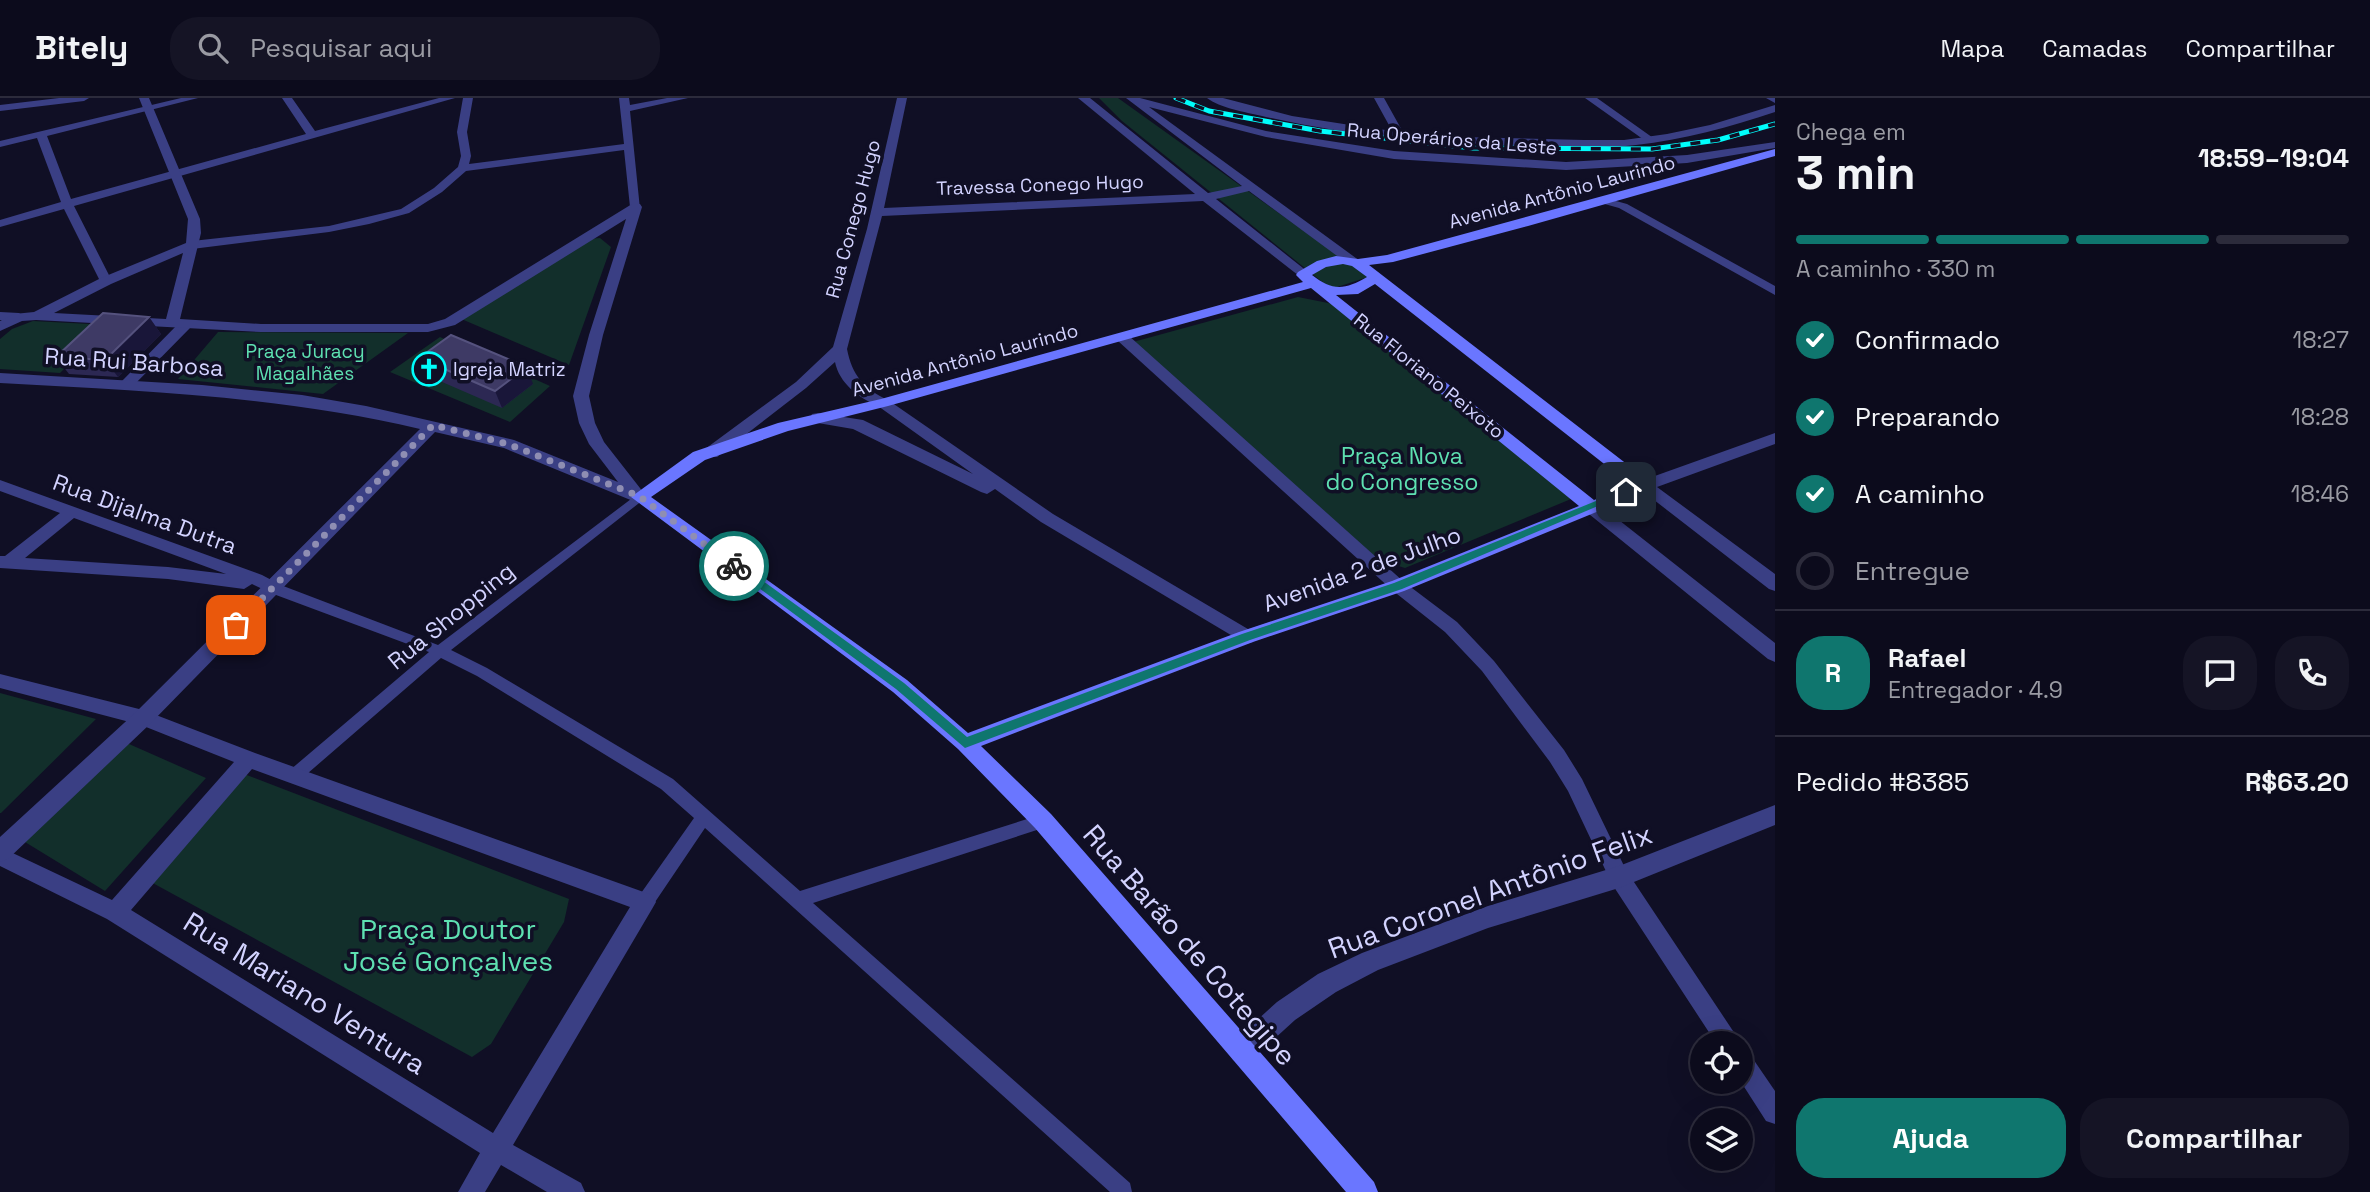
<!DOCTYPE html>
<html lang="pt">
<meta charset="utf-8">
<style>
:root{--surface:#0c0b1c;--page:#151425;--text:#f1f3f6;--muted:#9a9ba3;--line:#2c2b3b;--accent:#0f766e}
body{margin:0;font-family:"Space Grotesk",sans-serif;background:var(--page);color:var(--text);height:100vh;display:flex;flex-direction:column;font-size:26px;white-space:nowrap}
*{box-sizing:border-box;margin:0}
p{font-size:23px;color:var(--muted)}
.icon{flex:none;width:38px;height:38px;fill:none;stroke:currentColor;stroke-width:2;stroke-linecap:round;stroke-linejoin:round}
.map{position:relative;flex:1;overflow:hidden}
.side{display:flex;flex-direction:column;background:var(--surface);width:595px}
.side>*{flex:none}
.fabs{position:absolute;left:1690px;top:933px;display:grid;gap:14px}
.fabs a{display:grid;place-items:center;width:63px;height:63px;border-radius:50%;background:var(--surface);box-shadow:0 7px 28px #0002,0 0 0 2px var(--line);font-size:35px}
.pin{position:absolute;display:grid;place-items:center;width:60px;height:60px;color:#fff;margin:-30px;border-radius:14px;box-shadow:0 4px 10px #0006}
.courier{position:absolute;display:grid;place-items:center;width:70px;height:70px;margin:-35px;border:5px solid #0f766e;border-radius:50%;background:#fff;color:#222;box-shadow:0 2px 9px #0007}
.summary em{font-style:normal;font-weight:800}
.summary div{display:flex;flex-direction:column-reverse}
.summary{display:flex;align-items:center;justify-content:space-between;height:119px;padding:0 21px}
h1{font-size:46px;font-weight:800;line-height:52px}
.bar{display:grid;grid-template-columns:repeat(4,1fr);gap:10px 7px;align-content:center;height:84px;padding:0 21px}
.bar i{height:9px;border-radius:5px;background:var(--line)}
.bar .active{background:var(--accent)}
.bar p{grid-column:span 4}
.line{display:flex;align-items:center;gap:18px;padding:0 21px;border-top:2px solid var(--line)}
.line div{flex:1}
.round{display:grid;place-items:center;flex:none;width:74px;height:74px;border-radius:28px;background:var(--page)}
ol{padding:0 21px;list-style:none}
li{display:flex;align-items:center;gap:21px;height:77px}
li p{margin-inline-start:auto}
li .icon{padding:7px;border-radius:50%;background:var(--accent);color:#fff;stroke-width:4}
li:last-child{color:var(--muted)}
li i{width:38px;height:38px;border:4px solid var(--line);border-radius:50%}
.cta{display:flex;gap:14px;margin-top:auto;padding:14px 21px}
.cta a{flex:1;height:80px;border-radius:28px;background:var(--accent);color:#fff;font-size:28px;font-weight:800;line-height:80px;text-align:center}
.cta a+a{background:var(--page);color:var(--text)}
header{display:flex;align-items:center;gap:42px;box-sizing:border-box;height:98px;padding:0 35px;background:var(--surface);border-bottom:2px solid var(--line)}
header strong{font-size:33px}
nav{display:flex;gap:38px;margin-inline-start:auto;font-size:24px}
.search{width:490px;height:63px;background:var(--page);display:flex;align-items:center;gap:18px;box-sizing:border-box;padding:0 24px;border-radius:28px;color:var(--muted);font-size:26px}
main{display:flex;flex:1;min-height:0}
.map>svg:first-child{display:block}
.green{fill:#122f2b}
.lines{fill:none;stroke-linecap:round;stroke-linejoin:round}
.pedestrian{fill:#3a3f84;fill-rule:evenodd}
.minor{fill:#3a3f84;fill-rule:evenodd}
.tertiary{fill:#3a3f84;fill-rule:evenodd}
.secondary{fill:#6a76ff;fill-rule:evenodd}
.rail-casing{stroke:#00fdfc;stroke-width:5}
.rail{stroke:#100f25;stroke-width:3.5;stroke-dasharray:10;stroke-linecap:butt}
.wall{fill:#2c2853}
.shaded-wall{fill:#191639}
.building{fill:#3e3a65;stroke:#55527e;stroke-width:2}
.route{fill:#0f766e}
.done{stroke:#8f8eb3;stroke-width:7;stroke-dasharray:0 12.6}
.labels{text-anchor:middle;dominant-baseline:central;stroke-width:7;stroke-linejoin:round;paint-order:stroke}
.far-street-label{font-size:19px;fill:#d3d3ff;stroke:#100f25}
.far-park-label{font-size:19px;fill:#5ee0b1;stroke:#100f25}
.far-poi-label{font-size:19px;fill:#d3d3ff;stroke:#100f25;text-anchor:start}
.street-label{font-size:23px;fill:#d3d3ff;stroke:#100f25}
.park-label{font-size:23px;fill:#5ee0b1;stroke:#100f25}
.near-street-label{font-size:28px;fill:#d3d3ff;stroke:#100f25}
.near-park-label{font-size:28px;fill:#5ee0b1;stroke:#100f25}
</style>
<header>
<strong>Bitely</strong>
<div class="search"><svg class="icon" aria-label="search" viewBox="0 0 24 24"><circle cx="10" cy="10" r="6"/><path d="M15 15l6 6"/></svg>Pesquisar aqui</div>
<nav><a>Mapa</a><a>Camadas</a><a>Compartilhar</a></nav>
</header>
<main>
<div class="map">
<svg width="1775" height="1094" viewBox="0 0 1775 1094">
<rect width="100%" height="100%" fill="#100f25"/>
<path class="green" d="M1099,0h19l250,179 -37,12 -209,-168z
M600,140l11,9 -42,118 -110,-47 128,-79z
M1298,199l35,7 238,195 -166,69 -26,-8 -246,-218z
M33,223l75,4 -48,48 -60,-4v-30l12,-10z
M218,234l190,1 -85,61 -145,-15z
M440,239l110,49 -40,36 -120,-50z
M0,595l96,26 -95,94h-1z
M120,642l86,38 -101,113 -80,-49z
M244,676l325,125 -5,23 -73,122 -19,13 -323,-176z"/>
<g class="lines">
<path class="pedestrian" d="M639,395l4,1 2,3 -2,3 -192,150 36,18 186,111 127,112 243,-77 6,2 2,5 -2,5 -6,2 -230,75 317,280 2,9h-22l-405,-364 -54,80 -6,2 -6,-2 -2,-6 2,-6 55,-78 -33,-29 -184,-113 -36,-18 -141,122 -5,2 -5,-2 -3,-5 3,-5 139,-118 -161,-60 -2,-4 2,-4h10l160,61z"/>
<path class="minor" d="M59,0h30l-5,3 -84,10v-6z
M181,0h17l-151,38 24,63 235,-65 -24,-36h10l23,33 124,-33h16l-381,108 38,75 -2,3h-8l-2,-3 -36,-72 -64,18v-7l61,-18 -24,-64 -37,9v-6z
M463,0h10l-6,34 4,24 -2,8 155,-20 -5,-46h10l1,7 37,-7h21l-58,13 10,98 -10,-2 -6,-57 -158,21 -24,21 -33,21 -40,11 -40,8 -137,17 -6,-4 6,-4 137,-15 72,-17 33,-21 24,-21 3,-11 -4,-24z
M1374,0h10l20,36 -1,2h-8z
M1585,0h12l59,42 -9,2z
M1766,0h9v5z
M1605,100l22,6 148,82v9l-156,-87 -18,-5v-4z
M0,214l19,1 6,4 -6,4 -19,-1z
M185,223l5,1v6l-58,59h-10v-6l58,-59z
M1123,236l5,1 276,247 53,40 37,39 70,89 18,29 44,91 115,173h-25l-104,-159 -44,-93 -18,-29 -68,-91 -37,-39 -53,-42 -274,-249 -2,-3z
M0,382l262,95 17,9 2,4 -8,6 -21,-10 -8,5 -76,-10 -168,-11v-12h5l55,-43 -60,-22zM74,420l152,56 -58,-7 -143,-9z
M0,576l143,36 112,43 397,142 4,7 -4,7 -139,236 68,38 4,9h-38l-46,-27 -16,27h-27l22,-39 -373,-234 -107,-53v-19l112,53 122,-138 -93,-37 -141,-37zM252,671l378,138 -137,226 -362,-223z
M1741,951l8,4 26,38v33l-9,-3 -25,-39z"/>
<path class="tertiary" d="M139,0h10l51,121 1,14 -21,86 81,5h167l17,-5 187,-115h8l2,3 -39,128 -14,61 6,27 9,19 43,55 -8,6 -6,-2 -129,-53 -69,-16 -285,292 -142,135 -8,3v-25l136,-125 284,-283c-138,-33 -279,-38 -420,-46v-10l202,12 100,10 64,11 148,34 104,42 -29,-38 -10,-21 -6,-27 16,-61 37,-116 -171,106 -27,7h-167l-225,-12 -14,1 -22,10v-10l14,-7 20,-2 67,-34 85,-35 2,-24zM183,155l-17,66 -112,-6 57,-29z
M897,0h10l-23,110 311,-14 -117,-96h12l118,95 34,-7 -116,-88h14l126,33 128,20 172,11 121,-7 88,-13v6l-88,15 -121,7 -172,-11 -128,-22 -117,-30 211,154 -7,4 -5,-1 -99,-73 -33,8 92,73 2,3 -7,4 -100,-78 -321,15 -35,133c5,26 17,40 41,51l165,114 200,118 3,5 -3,5 -7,2 -205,-122 -46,-33 -8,5 -6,-2 -128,-63 -41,-7 -2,-4 2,-4 6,-1 45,7 110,54 -95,-68c-19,-8 -39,-23 -43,-44l-29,26 -89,69h-12l-2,-4 2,-4 91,-67 37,-35 34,-118z
M1207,0h16l69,18 84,13 85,8 123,3h40l43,-6 43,-9 65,-20v7c-45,15 -92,28 -139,33 -37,4 -74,2 -111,1 -89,-2 -177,-10 -263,-30 -17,-4 -42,-8 -55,-18z
M1775,335v11l-118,43 118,87v17l-6,-2 -133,-103 2,-4z
M1590,402l6,2 179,141v19l-7,-3 -184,-149 -3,-4z
M1775,707v20l-156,63 -131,40 -110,42 -42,22 -41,28 -44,40 -9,4 -9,-4 -4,-9 4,-9 44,-40 41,-28 44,-21 126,-47 131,-40z"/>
<path class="secondary" d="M1775,51v7l-247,70 -135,36 -24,3 281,217 2,4 -2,4 -246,101 -151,51 -272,104 70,68 323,368 4,10h-32l-311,-364 -77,-79 -65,-57 -262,-195 62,-45 85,-29 103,-24 422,-117 -7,-7 2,-3 19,-11 19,-5 22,3 29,-4zM1343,166l9,2 15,11c-22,13 -35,14 -55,-2l14,-8zM1375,186l256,201 -37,15 -258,-205 22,-1zM1311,190l268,218 -187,75 -153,51 -271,101 -61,-53 -256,-183 54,-37 83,-29 100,-25z"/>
<defs>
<path id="rail" d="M1176,0l33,13 111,20 153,17 179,1 66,-9 57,-16"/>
</defs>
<use href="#rail" class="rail-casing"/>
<use href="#rail" class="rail"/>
</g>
<path class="wall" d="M149,219l12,17 -43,43 -49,-3 -13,-17z
M419,260l114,26 -31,24 -76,-33z"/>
<path class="shaded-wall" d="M149,219l12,17 -43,43 -13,-17z
M527,269l6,17 -31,24 -7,-17z"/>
<path class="building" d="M103,215l46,4 -44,43 -49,-3z
M451,237l76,32 -32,24 -76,-33z"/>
<path class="route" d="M1623,392l8,2 -229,97 -152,51 -285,108 -69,-59 -167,-123 5,-4 4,1 166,120 63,54 275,-103 152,-51z"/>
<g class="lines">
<path class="done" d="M236,527l197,-200 75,19 131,52 95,70"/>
</g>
<defs>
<symbol id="church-ring" viewBox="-11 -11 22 22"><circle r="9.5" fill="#100f25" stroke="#00fdfc" stroke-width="1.5"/><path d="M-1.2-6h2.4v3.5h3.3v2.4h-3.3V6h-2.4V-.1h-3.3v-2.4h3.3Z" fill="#00fdfc"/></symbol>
</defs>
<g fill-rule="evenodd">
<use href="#church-ring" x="410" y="252" width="38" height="38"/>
</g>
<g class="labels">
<g class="far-street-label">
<text transform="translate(1452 41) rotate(5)">Rua Operários da Leste</text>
<text transform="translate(1040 87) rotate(-2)">Travessa Conego Hugo</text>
<text transform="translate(1562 94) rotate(-15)">Avenida Antônio Laurindo</text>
<text transform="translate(853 121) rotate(-75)">Rua Conego Hugo</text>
<text transform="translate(965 262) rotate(-15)">Avenida Antônio Laurindo</text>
<text transform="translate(1429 278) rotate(39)">Rua Floriano Peixoto</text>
</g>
<g class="far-park-label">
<text x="305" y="253">Praça Juracy<tspan x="305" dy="22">Magalhães</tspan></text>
</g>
<g class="far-poi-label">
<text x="453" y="271">Igreja Matriz</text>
</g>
<g class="street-label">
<text transform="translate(134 264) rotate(4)">Rua Rui Barbosa</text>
<text transform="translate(145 416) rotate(20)">Rua Dijalma Dutra</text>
<text transform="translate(1362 471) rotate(-20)">Avenida 2 de Julho</text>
<text transform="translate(451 518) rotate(-39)">Rua Shopping</text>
</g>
<g class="park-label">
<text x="1402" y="358">Praça Nova<tspan x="1402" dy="26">do Congresso</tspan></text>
</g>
<g class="near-street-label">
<text transform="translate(1490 793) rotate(-20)">Rua Coronel Antônio Felix</text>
<text transform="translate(1190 847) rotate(49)">Rua Barão de Cotegipe</text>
<text transform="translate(305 895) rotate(32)">Rua Mariano Ventura</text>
</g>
<g class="near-park-label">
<text x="448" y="831">Praça Doutor<tspan x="448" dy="32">José Gonçalves</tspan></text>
</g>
</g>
</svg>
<div class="fabs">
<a><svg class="icon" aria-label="locate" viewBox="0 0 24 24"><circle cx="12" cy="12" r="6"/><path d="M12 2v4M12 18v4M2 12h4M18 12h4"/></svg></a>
<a><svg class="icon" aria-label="layers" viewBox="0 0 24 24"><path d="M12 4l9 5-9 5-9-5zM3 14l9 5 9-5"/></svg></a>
</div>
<div class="pin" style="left:236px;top:527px;background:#ea580c"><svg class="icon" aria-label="bag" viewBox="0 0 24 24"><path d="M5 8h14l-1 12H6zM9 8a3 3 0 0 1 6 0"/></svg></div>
<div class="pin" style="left:1626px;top:394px;background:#1f2937"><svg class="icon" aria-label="home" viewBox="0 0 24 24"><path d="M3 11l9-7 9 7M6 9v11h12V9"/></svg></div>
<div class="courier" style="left:734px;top:468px"><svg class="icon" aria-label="bike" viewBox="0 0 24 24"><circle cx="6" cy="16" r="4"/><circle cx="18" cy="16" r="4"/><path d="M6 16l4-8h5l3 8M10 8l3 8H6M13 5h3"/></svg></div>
</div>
<section class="side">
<div class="summary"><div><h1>3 min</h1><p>Chega em</p></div><em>18:59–19:04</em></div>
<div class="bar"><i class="active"></i><i class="active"></i><i class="active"></i><i></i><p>A caminho · 330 m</p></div>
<ol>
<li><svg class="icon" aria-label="check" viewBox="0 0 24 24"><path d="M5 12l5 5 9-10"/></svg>Confirmado<p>18:27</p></li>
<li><svg class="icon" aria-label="check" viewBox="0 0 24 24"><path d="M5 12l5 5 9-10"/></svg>Preparando<p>18:28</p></li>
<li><svg class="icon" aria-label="check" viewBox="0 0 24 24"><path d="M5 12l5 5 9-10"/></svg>A caminho<p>18:46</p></li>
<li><i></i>Entregue</li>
</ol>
<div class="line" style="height:126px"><b class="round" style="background:var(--accent);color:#fff">R</b><div><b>Rafael</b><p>Entregador · 4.9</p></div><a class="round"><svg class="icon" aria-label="chat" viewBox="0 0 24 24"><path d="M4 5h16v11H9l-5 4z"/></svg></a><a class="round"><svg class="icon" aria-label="phone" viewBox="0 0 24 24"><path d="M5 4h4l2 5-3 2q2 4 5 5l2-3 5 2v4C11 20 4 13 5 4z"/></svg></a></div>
<div class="line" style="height:91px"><div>Pedido #8385</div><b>R$63.20</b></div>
<div class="cta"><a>Ajuda</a><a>Compartilhar</a></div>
</section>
</main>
